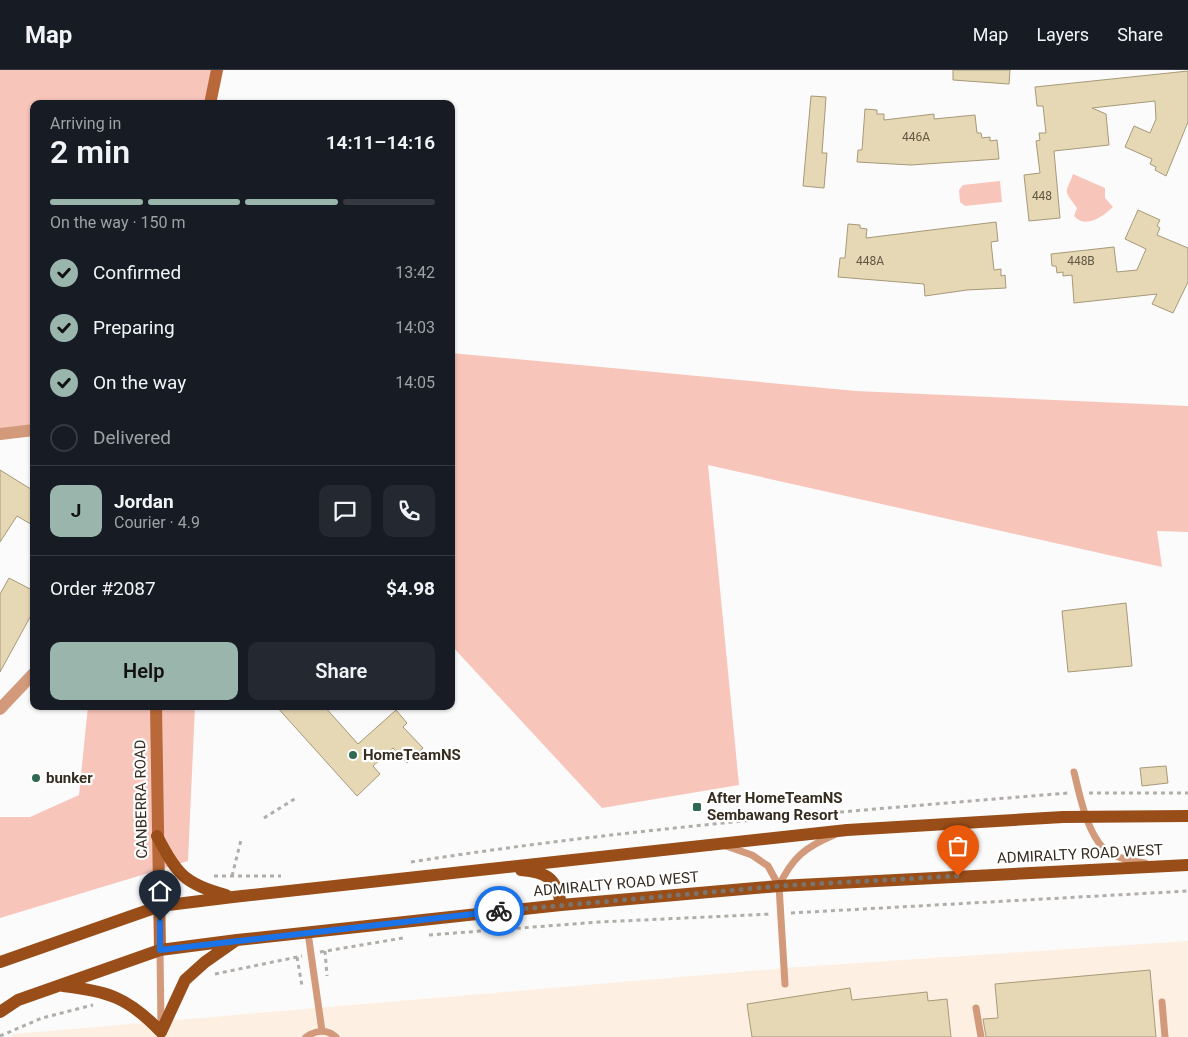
<!DOCTYPE html>
<meta charset="utf-8">
<style>
:root{--surface:#171b24;--page:#242831;--text:#f1f3f6;--muted:#9ea1a6;--line:#363941;--accent:#9ab5ac}
body{margin:0;font-family:Roboto,sans-serif;background:var(--page);color:var(--text);height:100vh;display:flex;flex-direction:column;font-size:19px;white-space:nowrap}
*{box-sizing:border-box;margin:0}
p{font-size:16px;color:var(--muted)}
.icon{flex:none;width:28px;height:28px;fill:none;stroke:currentColor;stroke-width:2;stroke-linecap:round;stroke-linejoin:round}
.map{position:relative;flex:1;overflow:hidden}
.panel{position:absolute;left:30px;top:30px;width:425px;height:610px;display:flex;flex-direction:column;background:var(--surface);border-radius:10px;box-shadow:0 1px 4px #0004}
.panel>*{flex:none}
.pin{position:absolute;display:grid;place-items:center;width:42px;height:42px;color:#fff;margin:-51px -21px;border-radius:50% 50% 50% 0;rotate:-45deg;box-shadow:0 0 5px #0007}
.pin .icon{rotate:45deg}
.courier{position:absolute;display:grid;place-items:center;width:50px;height:50px;margin:-25px;border:4px solid #1a73e8;border-radius:50%;background:#fff;color:#222;box-shadow:0 1px 6px #0007}
.headline em{font-style:normal;font-weight:600}
.headline div{display:flex;flex-direction:column-reverse}
.headline{display:flex;align-items:center;justify-content:space-between;height:85px;padding:0 20px}
h1{font-size:32px;font-weight:600;line-height:38px}
.bar{display:grid;grid-template-columns:repeat(4,1fr);gap:8px 5px;align-content:center;height:60px;padding:0 20px}
.bar i{height:6px;border-radius:4px;background:var(--line)}
.bar .current{background:var(--accent)}
.bar p{grid-column:span 4}
.line{display:flex;align-items:center;gap:12px;padding:0 20px;border-top:1px solid var(--line)}
.line div{flex:1}
.round{display:grid;place-items:center;flex:none;width:52px;height:52px;border-radius:10px;background:var(--page)}
ol{padding:0 20px;list-style:none}
li{display:flex;align-items:center;gap:15px;height:55px}
li p{margin-inline-start:auto}
li .icon{padding:5px;border-radius:50%;background:var(--accent);color:#111;stroke-width:4}
li:last-child{color:var(--muted)}
li i{width:28px;height:28px;border:2px solid var(--line);border-radius:50%}
.primary-button{display:flex;gap:10px;margin-top:auto;padding:10px 20px}
.primary-button a{flex:1;height:58px;border-radius:10px;background:var(--accent);color:#111;font-size:20px;font-weight:600;line-height:58px;text-align:center}
.primary-button a+a{background:var(--page);color:var(--text)}
header{display:flex;align-items:center;gap:30px;box-sizing:border-box;height:70px;padding:0 25px;background:var(--surface);border-bottom:1px solid var(--line)}
header strong{font-size:24px}
nav{display:flex;gap:28px;margin-inline-start:auto;font-size:18px}
.map>svg:first-child{display:block}
.built{fill:#fdf0e2}
.green{fill:#f8c5bb}
.building{fill:#e6d8b5;stroke:#a79978}
.lines{fill:none;stroke-linecap:round;stroke-linejoin:round}
.path{stroke:#b1ada9;stroke-width:3;stroke-dasharray:4 4;stroke-linecap:butt}
.service{stroke:#d29a7b;stroke-width:7}
.minor{stroke:#d29a7b;stroke-width:12}
.secondary{stroke:#b96939;stroke-width:12}
.primary{stroke:#994d18;stroke-width:12}
.done{stroke:#7b746d;stroke-width:5;stroke-dasharray:0 9}
.route{stroke:#1a73e8;stroke-width:6}
.poi-dot{fill:#306951;stroke:#fff;stroke-width:2}
.labels{text-anchor:middle;dominant-baseline:central;stroke-width:4.5;stroke-linejoin:round;paint-order:stroke}
.number-label{font-size:12px;fill:#625745}
.poi-label{font-size:15px;font-weight:bold;fill:#362c20;stroke:#fff;text-anchor:start}
.street-label{font-size:15px;fill:#362c20;stroke:#fff}
</style>
<header>
<strong>Map</strong>
<nav><a>Map</a><a>Layers</a><a>Share</a></nav>
</header>
<div class="map">
<svg width="1188" height="967" viewBox="0 0 1188 967">
<rect width="100%" height="100%" fill="#fbfbfb"/>
<path class="built" d="M1188,871v96h-1177l2,-3 771,-66z"/>
<path class="green" d="M0,0h215l2,34h-183v320l-34,6z
M1073,104l32,14v10l8,9c-9,8 -26,23 -39,9l3,-8c-15,-20 -11,-14 -4,-34z
M1000,111l2,21 -37,4 -5,-4 -1,-12 4,-5z
M451,283l405,38 332,15v126l-31,-1 5,36 -454,-102 31,320 -137,23 -151,-163z
M88,636h107l-7,155 -188,57v-101h30l49,-22z"/>
<path class="building" d="M953,0h57l-1,14 -56,-4z
M1188,1v51l-22,54 -11,-6 1,-3 -6,-3 2,-5 -27,-12 9,-21 16,7 6,-14 -1,-18 -63,7 14,6 3,31 -55,6 6,67 -31,3 -5,-46 16,-2 -4,-32 4,-1 -1,-7h7l-3,-27h-6l-2,-19z
M811,26l15,1 -4,56h5l-3,35 -21,-2z
M865,39l12,1v4h7v6l50,-6v5l41,-4 2,18h4l1,5 8,-1v4l7,-1 2,19 -88,6 -54,-3 1,-12h4z
M1138,140l22,10 -3,6 3,2 -3,7 31,13v34l-15,31 -21,-9 5,-10 -83,9 -2,-28 -9,1v-4l-6,1 -1,-7h-4l-1,-12 63,-7 3,25 20,-2 9,-21 -21,-10z
M996,152l2,19 -7,1 3,28 7,-1v7l4,-1 1,13 -39,2 -42,6 -1,-12 -86,-7 2,-19h5l3,-34 12,1v3l7,1 -1,9z
M0,400l34,21v35l-17,-10 -17,26z
M9,508l25,13v19l-34,62v-78z
M1126,533l6,63 -64,6 -6,-61z
M276,636h48l34,38 38,-34 11,13 -4,4 20,21 -16,15 -14,-15 -20,18 7,8 -23,22z
M1166,696l2,17 -26,3 -2,-18z
M1150,900l6,67h-170l-3,-18 15,-1 -3,-34z
M850,918l2,12 75,-8 1,9 19,-2 4,38h-199l-5,-33z"/>
<g class="lines">
<path class="path" d="M1089,723h99
M264,748l32,-20
M411,792c217,-34 438,-51 657,-69
M214,806h67
M232,806l9,-36
M791,843l397,-22
M429,865l170,-13 173,-8
M325,881l2,25
M320,882l83,-14
M297,887l5,29
M215,904l87,-18
M0,966l42,-18 51,-13"/>
<path class="service" d="M1074,702c6,24 12,58 30,77 10,9 28,12 41,14
M726,776l26,9 16,11 11,20 6,98
M779,816c13,-28 26,-39 55,-51
M308,863l14,98
M160,880l1,77
M1162,932l3,35
M976,938l5,29
M306,967c10,-7 21,-8 30,0"/>
<path class="minor" d="M0,364l34,-4
M0,639l34,-36"/>
<path class="secondary" d="M210,34l7,-34
M156,636l4,244"/>
<path class="primary" d="M157,766c20,37 26,48 69,59
M521,800c27,2 36,9 40,35
M0,892l160,-56 73,-9 614,-67 216,-13 125,-1
M63,916c45,5 66,12 98,46l24,-52 20,-18 30,-21
M0,942l18,-12 142,-50 77,-10 324,-35 218,-19 409,-21"/>
</g>
<g class="lines">
<path class="done" d="M499,841l280,-25 179,-10"/>
<path class="route" d="M160,851v29l339,-39"/>
</g>
<g class="poi-dot">
<circle cx="353" cy="685" r="5"/>
<circle cx="36" cy="708" r="5"/>
<rect x="692" y="732" width="10" height="10" rx="2.5"/>
</g>
<g class="labels">
<g class="number-label">
<text x="916" y="67">446A</text>
<text x="1042" y="126">448</text>
<text x="870" y="191">448A</text>
<text x="1081" y="191">448B</text>
</g>
<g class="poi-label">
<text x="363" y="685">HomeTeamNS</text>
<text x="46" y="708">bunker</text>
<text x="707" y="728">After HomeTeamNS<tspan x="707" dy="17">Sembawang Resort</tspan></text>
</g>
<g class="street-label">
<text transform="translate(141 729) rotate(-91)">CANBERRA ROAD</text>
<text transform="translate(1080 784) rotate(-3)">ADMIRALTY ROAD WEST</text>
<text transform="translate(616 814) rotate(-5)">ADMIRALTY ROAD WEST</text>
</g>
</g>
</svg>
<div class="pin" style="left:958px;top:806px;background:#ea580c"><svg class="icon" aria-label="bag" viewBox="0 0 24 24"><path d="M5 8h14l-1 12H6zM9 8a3 3 0 0 1 6 0"/></svg></div>
<div class="pin" style="left:160px;top:851px;background:#1f2937"><svg class="icon" aria-label="home" viewBox="0 0 24 24"><path d="M3 11l9-7 9 7M6 9v11h12V9"/></svg></div>
<div class="courier" style="left:499px;top:841px"><svg class="icon" aria-label="bike" viewBox="0 0 24 24"><circle cx="6" cy="16" r="4"/><circle cx="18" cy="16" r="4"/><path d="M6 16l4-8h5l3 8M10 8l3 8H6M13 5h3"/></svg></div>
<section class="panel">
<div class="headline"><div><h1>2 min</h1><p>Arriving in</p></div><em>14:11–14:16</em></div>
<div class="bar"><i class="current"></i><i class="current"></i><i class="current"></i><i></i><p>On the way · 150 m</p></div>
<ol>
<li><svg class="icon" aria-label="check" viewBox="0 0 24 24"><path d="M5 12l5 5 9-10"/></svg>Confirmed<p>13:42</p></li>
<li><svg class="icon" aria-label="check" viewBox="0 0 24 24"><path d="M5 12l5 5 9-10"/></svg>Preparing<p>14:03</p></li>
<li><svg class="icon" aria-label="check" viewBox="0 0 24 24"><path d="M5 12l5 5 9-10"/></svg>On the way<p>14:05</p></li>
<li><i></i>Delivered</li>
</ol>
<div class="line" style="height:90px"><b class="round" style="background:var(--accent);color:#111">J</b><div><b>Jordan</b><p>Courier · 4.9</p></div><a class="round"><svg class="icon" aria-label="chat" viewBox="0 0 24 24"><path d="M4 5h16v11H9l-5 4z"/></svg></a><a class="round"><svg class="icon" aria-label="phone" viewBox="0 0 24 24"><path d="M5 4h4l2 5-3 2q2 4 5 5l2-3 5 2v4C11 20 4 13 5 4z"/></svg></a></div>
<div class="line" style="height:65px"><div>Order #2087</div><b>$4.98</b></div>
<div class="primary-button"><a>Help</a><a>Share</a></div>
</section>
</div>
